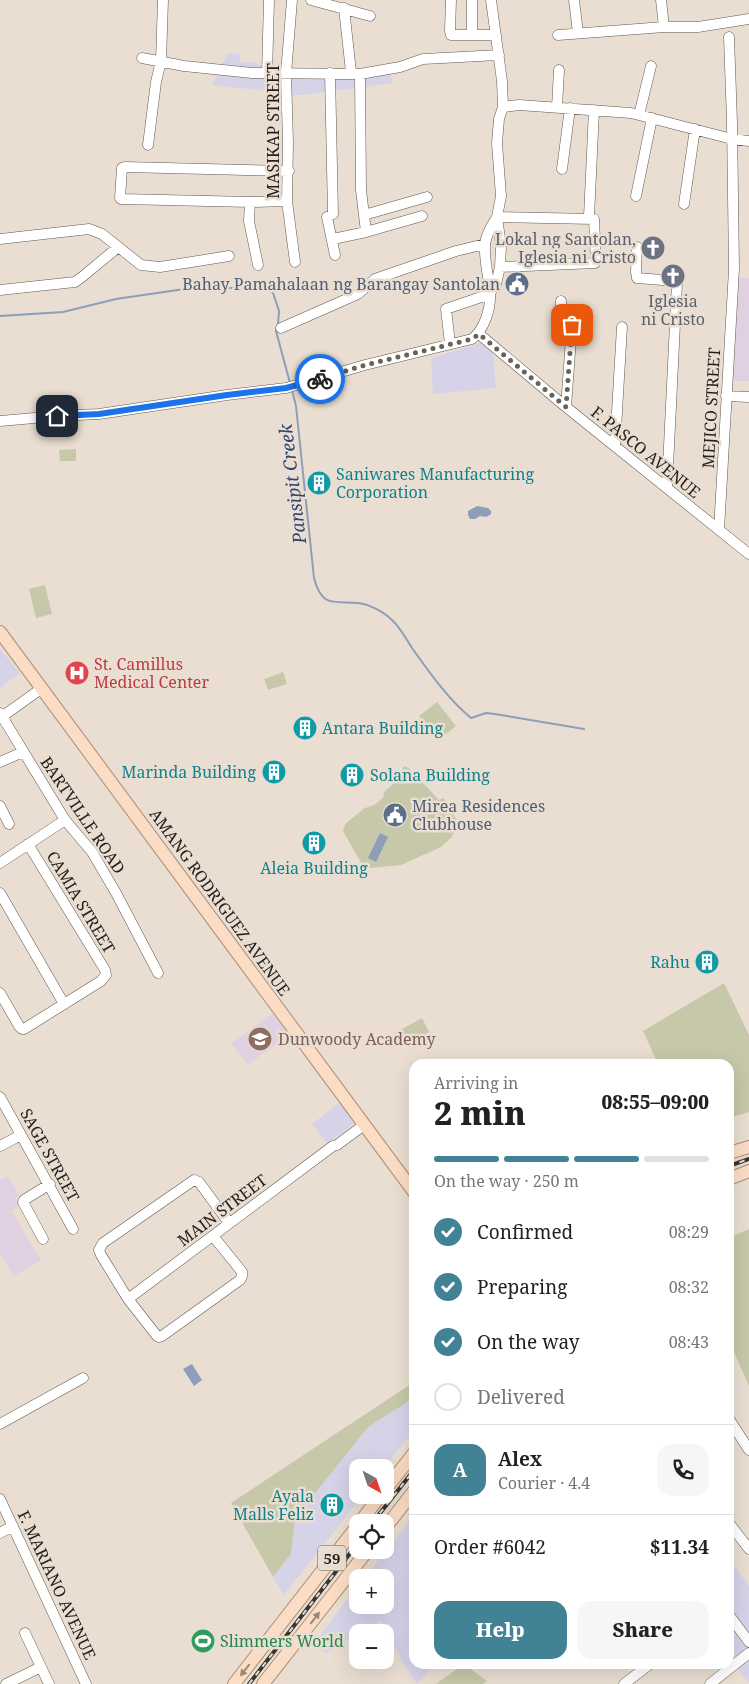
<!DOCTYPE html>
<meta charset="utf-8">
<style>
:root{--surface:#fff;--page:#f6f6f6;--text:#222;--muted:#767676;--line:#e0e0e0;--accent:#428295}
body{margin:0;font-family:"Noto Serif",serif;background:var(--page);color:var(--text);height:100vh;display:flex;flex-direction:column;font-size:19px;white-space:nowrap}
*{box-sizing:border-box;margin:0}
p{font-size:16px;color:var(--muted)}
.icon{flex:none;width:28px;height:28px;fill:none;stroke:currentColor;stroke-width:2;stroke-linecap:round;stroke-linejoin:round}
.map{position:relative;flex:1;overflow:hidden}
.drawer{position:absolute;left:409px;top:1059px;width:325px;height:610px;display:flex;flex-direction:column;background:var(--surface);border-radius:15px;box-shadow:0 5px 20px #0002}
.drawer>*{flex:none}
.needle{width:32px;rotate:140deg}
.fabs{position:absolute;left:349px;top:1459px;display:grid;gap:10px}
.fabs a{display:grid;place-items:center;width:45px;height:45px;border-radius:10px;background:var(--surface);box-shadow:0 5px 20px #0002;font-size:25px}
.pin{position:absolute;display:grid;place-items:center;width:42px;height:42px;color:#fff;margin:-21px;border-radius:10px;box-shadow:0 2px 8px #0006}
.courier{position:absolute;display:grid;place-items:center;width:50px;height:50px;margin:-25px;border:4px solid #1a73e8;border-radius:50%;background:#fff;color:#222;box-shadow:0 1px 6px #0007}
.headline em{font-style:normal;font-weight:800}
.headline div{display:flex;flex-direction:column-reverse}
.headline{display:flex;align-items:center;justify-content:space-between;height:85px;padding:0 25px}
h1{font-size:32px;font-weight:800;line-height:38px}
.bar{display:grid;grid-template-columns:repeat(4,1fr);gap:8px 5px;align-content:center;height:60px;padding:0 25px}
.bar i{height:6px;border-radius:4px;background:var(--line)}
.bar .current{background:var(--accent)}
.bar p{grid-column:span 4}
.line{display:flex;align-items:center;gap:12px;padding:0 25px;border-top:1px solid var(--line)}
.line div{flex:1}
.round{display:grid;place-items:center;flex:none;width:52px;height:52px;border-radius:15px;background:var(--page)}
ol{padding:0 25px;list-style:none}
li{display:flex;align-items:center;gap:15px;height:55px}
li p{margin-inline-start:auto}
li .icon{padding:5px;border-radius:50%;background:var(--accent);color:#fff;stroke-width:4}
li:last-child{color:var(--muted)}
li i{width:28px;height:28px;border:2px solid var(--line);border-radius:50%}
.action{display:flex;gap:10px;margin-top:auto;padding:10px 25px}
.action a{flex:1;height:58px;border-radius:15px;background:var(--accent);color:#fff;font-size:20px;font-weight:800;line-height:58px;text-align:center}
.action a+a{background:var(--page);color:var(--text)}
.map>svg:first-child{display:block}
.commercial{fill:#d6d3e9}
.education{fill:#e0d0e2}
.green{fill:#c6c8a9}
.water{fill:#8e9eb9}
.lines{fill:none;stroke-linecap:round;stroke-linejoin:round}
.stream{stroke:#8e9eb9;stroke-width:2}
.minor-casing{stroke:#61574c;stroke-width:11}
.major-casing{stroke:#ad8c70;stroke-width:14}
.minor{stroke:#fff;stroke-width:10}
.major{stroke:#fbddc5;stroke-width:12}
.rail-casing{stroke:#3a352f;stroke-width:4}
.rail{stroke:#e9ded1;stroke-width:2;stroke-dasharray:5.5;stroke-linecap:butt}
.oneway{fill:#9a8878}
.done{stroke:#68625a;stroke-width:5;stroke-dasharray:0 9}
.route{stroke:#1a73e8;stroke-width:6}
.labels{text-anchor:middle;dominant-baseline:central;stroke-width:5;stroke-linejoin:round;paint-order:stroke}
.shield{fill:#e9ded1;stroke:#5e5851;stroke-width:1}
.shield-label{font-size:15px;font-weight:bold;fill:#231f1a}
.street-label{font-size:16px;fill:#231f1a;stroke:#e9ded1}
.worship-label{font-size:16px;fill:#5b616d;stroke:#e9ded1;text-anchor:end}
.service-label{font-size:16px;fill:#4e5e75;stroke:#e9ded1;text-anchor:end}
.culture-label{font-size:16px;fill:#0d838f;stroke:#e9ded1;text-anchor:start}
.health-label{font-size:16px;fill:#be3a42;stroke:#e9ded1;text-anchor:start}
.education-label{font-size:16px;fill:#785e54;stroke:#e9ded1;text-anchor:start}
.leisure-label{font-size:16px;fill:#27864d;stroke:#e9ded1;text-anchor:start}
.water-label{font-size:18px;font-style:italic;fill:#30456e;stroke:#e9ded1}
</style>
<div class="map">
<svg width="749" height="1684" viewBox="0 0 749 1684">
<rect width="100%" height="100%" fill="#e9ded1"/>
<path class="commercial" d="M229,53l10,1 2,9 14,-1 12,9h87l35,-5 4,17 -92,12h-15l-1,-2 -73,-8 13,-27z
M481,343l12,10 3,35 -63,6 -2,-36z
M0,649l20,24 -20,15z
M339,1103l16,20 -28,21 -15,-20z
M414,1398v32l-30,37 -26,1v27h5l-79,100 -11,-18 18,-23 4,-36 73,-91z
M414,1516v148h21l-18,20 -16,-25 -20,-39 -20,12h-3l-1,3 -32,19 -8,-15 40,-52 1,18h27v-27l-20,-1z
M729,1559l20,27v97l-20,-24z"/>
<path class="education" d="M737,278h12v103h-18z
M273,1013l16,21 -41,31 -17,-21z
M7,1176l12,19 -5,4 5,7 -8,5 30,49 -27,16 -14,-23v-73z"/>
<path class="green" d="M76,449v12h-16l-1,-11z
M45,585l7,29 -16,4 -7,-29z
M283,672l4,12 -19,6 -4,-11z
M437,702l19,24 -18,14 -19,-24z
M404,766l5,2 30,32 4,-2 4,4 9,4 -5,5 5,8 -2,12 -2,6 -11,10 -40,18 -31,3 -8,-4 -18,-31 -1,-4 3,-6 19,-15 9,-3 9,-7 1,-6 13,-11z
M724,983l25,52v77l-20,6v-54h-71l-15,-33z
M422,1018l7,14 -27,15 -7,-14z
M749,1229v157l-20,-45v-103z
M414,1382v16l-46,29 -73,91 -4,36 -18,23 -42,-74z
M464,1664l23,17 -4,3h-47z"/>
<path class="water" d="M477,506l11,2 3,3v3l-5,3 -6,-1 -5,3h-5l-2,-4v-4z
M380,833l8,4 -12,25 -8,-4z
M192,1364l10,16 -8,6 -11,-17z"/>
<g class="lines">
<path class="stream" d="M0,316l63,-4 53,-13 82,-12 35,1 9,-5 24,5 7,5 6,18 -1,13 -2,7 14,52
M292,390l4,16 18,172c8,30 19,23 44,25 11,1 26,9 34,17 8,7 14,19 20,28 18,25 35,50 59,70l15,-5 9,1 89,15"/>
<defs>
<path id="minor" d="M292,0l-6,73 2,70 -1,58 8,61
M311,0l59,16
M451,0l-1,31 1,4h45
M574,0l4,33
M661,0l3,27
M344,8l7,64
M472,34v-34
M558,35l106,-8h34l51,-8
M142,58l42,8 68,7 108,1 40,-7 23,-8 76,-4
M330,73l3,141
M267,74l2,-74
M360,74l1,116 5,42
M503,107l16,-2 112,8 101,26 17,2
M557,107l2,-37
M639,115l12,-49
M148,145l8,-63 5,-21 2,-61
M562,169l8,-61
M636,196l16,-78
M287,201l-37,1 -129,-3 -1,-1 2,-30 3,-1 164,4
M250,202l-1,19 9,44
M684,204l11,-75
M364,215l63,-18
M327,217l8,38
M497,217l97,2 2,43 -1,1 -95,4
M589,217l5,-107
M0,239l89,-10 13,5 39,31 19,2 69,-11
M333,239l33,-7 56,-16
M637,247l-1,25 1,6 38,3 2,2 -10,204
M0,290l75,-8 7,-5 35,-29
M490,293l6,-9 4,-17 1,-21 -4,-29 4,-21 -4,-53 2,-24 4,-12 -1,-26 -11,-81
M561,301v20l11,4 -6,82
M281,328l77,-34 17,-15 81,-28 29,-7
M479,334l87,73 183,147
M450,344l-4,-35 44,-15
M726,396l23,1
M0,421l57,-5 42,-2 128,-19 59,-7 79,-23 107,-26c12,-9 19,-30 18,-46 -1,-16 -6,-32 -5,-47 0,-10 7,-21 12,-29
M615,446l7,-119
M719,530l15,-261 -2,-147 -3,-85
M0,713l65,107 27,32 24,41 42,80
M3,716l39,-28
M0,762l23,-10
M0,806l9,18
M0,863l65,-43
M0,893l64,111
M0,993l19,33 3,3h2l77,-48 5,-6 -1,-5 -77,-126
M0,1097l73,132
M0,1146l21,-11
M213,1236l29,36v4l-2,4 -78,56 -3,1 -2,-1 -29,-37 -27,-44 -2,-5 4,-7 91,-63 5,2 30,41
M43,1239l-20,-37 1,-2 26,-16
M128,1299l205,-153 4,-1 27,-20
M729,1419l20,31
M0,1424l83,-46
M0,1499l86,185
M729,1523l20,26
M0,1533l13,-7
M729,1615l20,27
M25,1633l24,51
M6,1684l35,-17
M624,1684l26,-20
M710,1684l39,-31"/>
<path id="major" d="M0,632l414,560
M729,1153l20,-6
M729,1179l20,-8
M385,1490l29,-37
M360,1522l21,-27
M385,1528l29,-37
M234,1684l124,-159
M263,1684l105,-134"/>
</defs>
<use href="#minor" class="minor-casing"/>
<use href="#major" class="major-casing"/>
<use href="#minor" class="minor"/>
<use href="#major" class="major"/>
<defs>
<path id="rail" d="M729,1166l20,-7
M373,1522l41,-52
M249,1684l109,-141"/>
</defs>
<use href="#rail" class="rail-casing"/>
<use href="#rail" class="rail"/>
</g>
<defs><path id="oneway-solid" d="M-6-.8H1V-3.2L6.5 0L1 3.2V.8H-6Z" transform="scale(1.25)"/></defs>
<g class="oneway">
<use href="#oneway-solid" transform="translate(315 1618) rotate(-52)"/>
<use href="#oneway-solid" transform="translate(245 1670) rotate(128)"/>
</g>
<g class="lines">
<path class="done" d="M320,379l45,-14 99,-24 8,-2 7,-5 87,73 6,-82"/>
<path class="route" d="M57,416l42,-2 128,-19 59,-7 34,-9"/>
</g>
<defs>
<symbol id="church-disc" viewBox="-11 -11 22 22"><circle r="9.5" fill="#6b7280" stroke="#e9ded1"/><path d="M-1.2-6h2.4v3.5h3.3v2.4h-3.3V6h-2.4V-.1h-3.3v-2.4h3.3Z" fill="#fff"/></symbol>
<symbol id="civic-disc" viewBox="-11 -11 22 22"><circle r="9.5" fill="#5c6f8a" stroke="#e9ded1"/><path d="M-.6-6.5H3V-4.5H.6V-3L4-1V1h2V6H-6V1h2V-1L-.6-3ZM-1.2 2.5V6h2.4V2.5Z" fill="#fff"/></symbol>
<symbol id="building-disc" viewBox="-11 -11 22 22"><circle r="9.5" fill="#0f9aa8" stroke="#e9ded1"/><path d="M-4-6H4V6H1V3H-1V6H-4ZM-2.5-4.3h1.7v1.8h-1.7ZM.8-4.3h1.7v1.8H.8ZM-2.5-1h1.7V.8h-1.7ZM.8-1h1.7V.8H.8Z" fill="#fff"/></symbol>
<symbol id="hospital-disc" viewBox="-11 -11 22 22"><circle r="9.5" fill="#e0444e" stroke="#e9ded1"/><path d="M-5-5h3v3.5h4V-5h3V5h-3V1.5h-4V5h-3Z" fill="#fff"/></symbol>
<symbol id="school-disc" viewBox="-11 -11 22 22"><circle r="9.5" fill="#8d6e63" stroke="#e9ded1"/><path d="M0-5L7-2L0 1L-7-2ZM-4 1L0 2.5L4 1V4Q0 6-4 4Z" fill="#fff"/></symbol>
<symbol id="stadium-disc" viewBox="-11 -11 22 22"><circle r="9.5" fill="#2e9e5b" stroke="#e9ded1"/><path d="M0-5a6.5 5 0 1 0 0 10a6.5 5 0 1 0 0-10ZM-3.5-1.8h7v3.6h-7Z" fill="#fff"/></symbol>
</defs>
<g fill-rule="evenodd">
<use href="#church-disc" x="639" y="234" width="28" height="28"/>
<use href="#church-disc" x="659" y="262" width="28" height="28"/>
<use href="#civic-disc" x="503" y="270" width="28" height="28"/>
<use href="#building-disc" x="305" y="469" width="28" height="28"/>
<use href="#hospital-disc" x="63" y="659" width="28" height="28"/>
<use href="#building-disc" x="291" y="714" width="28" height="28"/>
<use href="#building-disc" x="260" y="758" width="28" height="28"/>
<use href="#building-disc" x="338" y="761" width="28" height="28"/>
<use href="#civic-disc" x="381" y="801" width="28" height="28"/>
<use href="#building-disc" x="300" y="829" width="28" height="28"/>
<use href="#building-disc" x="693" y="948" width="28" height="28"/>
<use href="#school-disc" x="246" y="1025" width="28" height="28"/>
<use href="#building-disc" x="318" y="1491" width="28" height="28"/>
<use href="#stadium-disc" x="189" y="1627" width="28" height="28"/>
</g>
<g class="labels">
<rect class="shield" x="318" y="1545.5" width="28" height="25" rx="4"/>
<g class="shield-label">
<text x="332" y="1558">59</text>
</g>
<g class="street-label">
<text transform="translate(273 131) rotate(-90)">MASIKAP STREET</text>
<text transform="translate(711 408) rotate(-87)">MEJICO STREET</text>
<text transform="translate(646 452) rotate(39)">F. PASCO AVENUE</text>
<text transform="translate(83 815) rotate(56)">BARTVILLE ROAD</text>
<text transform="translate(81 902) rotate(59)">CAMIA STREET</text>
<text transform="translate(220 902) rotate(54)">AMANG RODRIGUEZ AVENUE</text>
<text transform="translate(50 1155) rotate(61)">SAGE STREET</text>
<text transform="translate(222 1210) rotate(-37)">MAIN STREET</text>
<text transform="translate(57 1585) rotate(65)">F. MARIANO AVENUE</text>
</g>
<g class="worship-label">
<text x="636" y="239">Lokal ng Santolan,<tspan x="636" dy="18">Iglesia ni Cristo</tspan></text>
<text x="673" y="301" text-anchor="middle">Iglesia<tspan x="673" dy="18">ni Cristo</tspan></text>
</g>
<g class="service-label">
<text x="500" y="284">Bahay Pamahalaan ng Barangay Santolan</text>
<text x="412" y="806" text-anchor="start">Mirea Residences<tspan x="412" dy="18">Clubhouse</tspan></text>
</g>
<g class="culture-label">
<text x="336" y="474">Saniwares Manufacturing<tspan x="336" dy="18">Corporation</tspan></text>
<text x="322" y="728">Antara Building</text>
<text x="256" y="772" text-anchor="end">Marinda Building</text>
<text x="370" y="775">Solana Building</text>
<text x="314" y="868" text-anchor="middle">Aleia Building</text>
<text x="690" y="962" text-anchor="end">Rahu</text>
<text x="314" y="1496" text-anchor="end">Ayala<tspan x="314" dy="18">Malls Feliz</tspan></text>
</g>
<g class="health-label">
<text x="94" y="664">St. Camillus<tspan x="94" dy="18">Medical Center</tspan></text>
</g>
<g class="education-label">
<text x="278" y="1039">Dunwoody Academy</text>
</g>
<g class="leisure-label">
<text x="220" y="1641">Slimmers World</text>
</g>
<g class="water-label">
<text transform="translate(292 484) rotate(-97)">Pansipit Creek</text>
</g>
</g>
</svg>
<div class="fabs">
<a><svg class="needle" viewBox="-14 -14 28 28"><path d="M0-13l5 13h-10z" fill="#e53935"/><path d="M0 13l5-13h-10z" fill="#767676"/></svg></a>
<a><svg class="icon" aria-label="locate" viewBox="0 0 24 24"><circle cx="12" cy="12" r="6"/><path d="M12 2v4M12 18v4M2 12h4M18 12h4"/></svg></a>
<a>+</a>
<a>−</a>
</div>
<div class="pin" style="left:572px;top:325px;background:#ea580c"><svg class="icon" aria-label="bag" viewBox="0 0 24 24"><path d="M5 8h14l-1 12H6zM9 8a3 3 0 0 1 6 0"/></svg></div>
<div class="pin" style="left:57px;top:416px;background:#1f2937"><svg class="icon" aria-label="home" viewBox="0 0 24 24"><path d="M3 11l9-7 9 7M6 9v11h12V9"/></svg></div>
<div class="courier" style="left:320px;top:379px"><svg class="icon" aria-label="bike" viewBox="0 0 24 24"><circle cx="6" cy="16" r="4"/><circle cx="18" cy="16" r="4"/><path d="M6 16l4-8h5l3 8M10 8l3 8H6M13 5h3"/></svg></div>
<section class="drawer">
<div class="headline"><div><h1>2 min</h1><p>Arriving in</p></div><em>08:55–09:00</em></div>
<div class="bar"><i class="current"></i><i class="current"></i><i class="current"></i><i></i><p>On the way · 250 m</p></div>
<ol>
<li><svg class="icon" aria-label="check" viewBox="0 0 24 24"><path d="M5 12l5 5 9-10"/></svg>Confirmed<p>08:29</p></li>
<li><svg class="icon" aria-label="check" viewBox="0 0 24 24"><path d="M5 12l5 5 9-10"/></svg>Preparing<p>08:32</p></li>
<li><svg class="icon" aria-label="check" viewBox="0 0 24 24"><path d="M5 12l5 5 9-10"/></svg>On the way<p>08:43</p></li>
<li><i></i>Delivered</li>
</ol>
<div class="line" style="height:90px"><b class="round" style="background:var(--accent);color:#fff">A</b><div><b>Alex</b><p>Courier · 4.4</p></div><a class="round"><svg class="icon" aria-label="phone" viewBox="0 0 24 24"><path d="M5 4h4l2 5-3 2q2 4 5 5l2-3 5 2v4C11 20 4 13 5 4z"/></svg></a></div>
<div class="line" style="height:65px"><div>Order #6042</div><b>$11.34</b></div>
<div class="action"><a>Help</a><a>Share</a></div>
</section>
</div>
